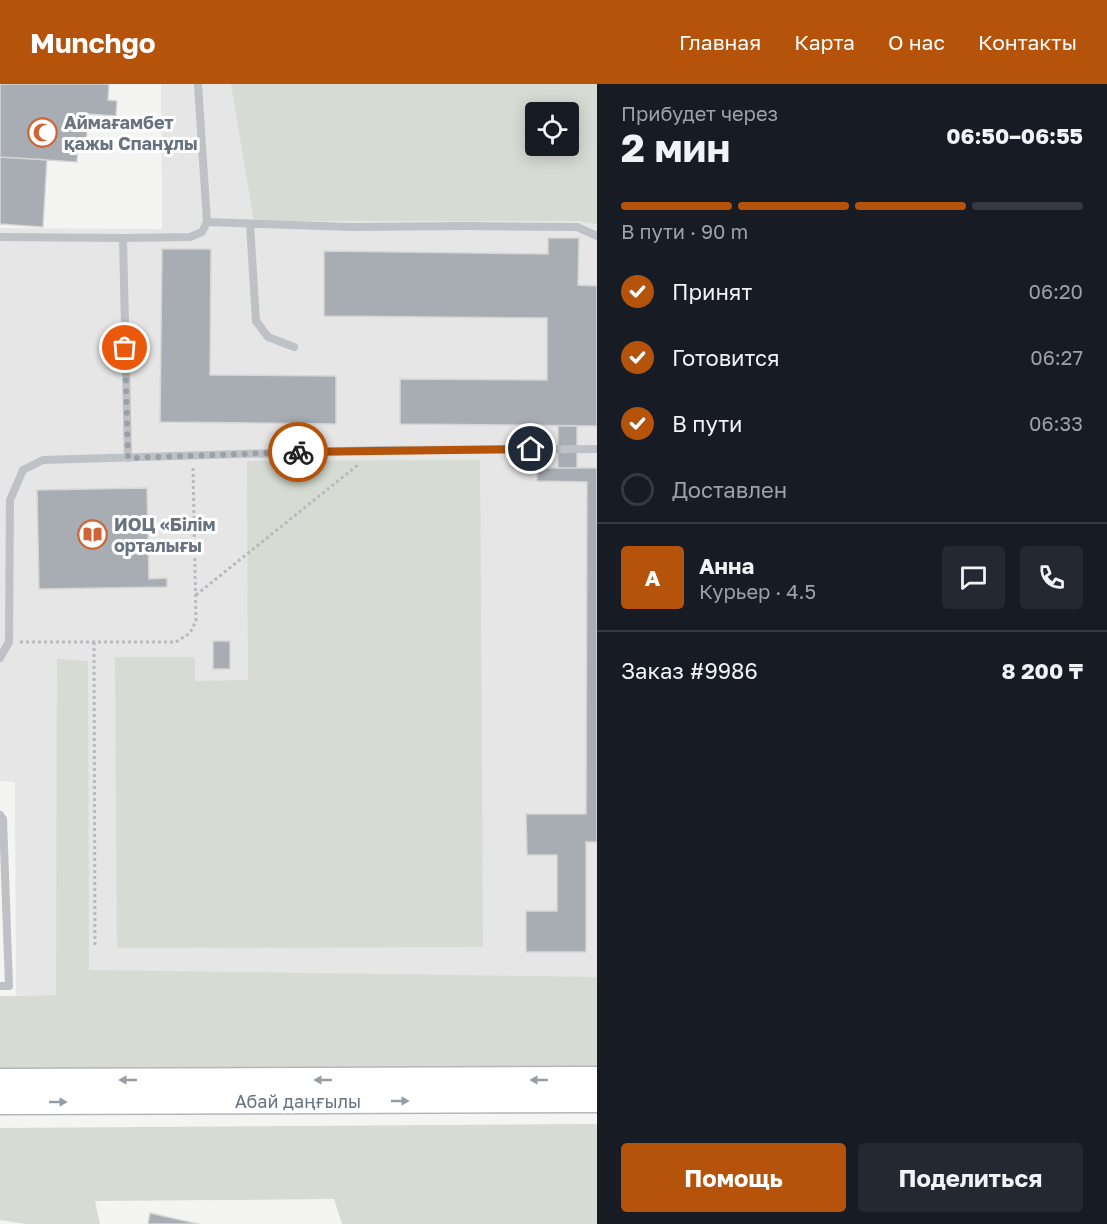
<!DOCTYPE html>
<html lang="ru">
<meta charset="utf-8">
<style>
:root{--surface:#171b24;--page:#242831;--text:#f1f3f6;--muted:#9ea1a6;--line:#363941;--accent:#b45309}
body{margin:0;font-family:"Golos Text",sans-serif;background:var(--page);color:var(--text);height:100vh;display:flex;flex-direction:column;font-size:22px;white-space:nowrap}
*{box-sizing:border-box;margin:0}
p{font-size:20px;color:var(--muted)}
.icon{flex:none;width:33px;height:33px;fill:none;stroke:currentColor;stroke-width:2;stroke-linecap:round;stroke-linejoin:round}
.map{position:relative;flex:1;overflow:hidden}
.side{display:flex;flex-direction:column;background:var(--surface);width:510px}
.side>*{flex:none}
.fabs{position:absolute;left:525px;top:18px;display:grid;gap:12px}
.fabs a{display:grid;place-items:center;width:54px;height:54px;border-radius:6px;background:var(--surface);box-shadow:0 3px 15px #0003;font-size:30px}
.pin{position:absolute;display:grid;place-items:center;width:51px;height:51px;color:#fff;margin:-26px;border:3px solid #fff;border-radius:50%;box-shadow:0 2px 6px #0007}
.courier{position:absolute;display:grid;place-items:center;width:60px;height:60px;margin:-30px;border:4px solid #b45309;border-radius:50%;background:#fff;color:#222;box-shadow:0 2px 8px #0007}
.overview em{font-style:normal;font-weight:700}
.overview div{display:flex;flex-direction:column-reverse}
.overview{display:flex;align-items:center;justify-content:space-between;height:102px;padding:0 24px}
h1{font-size:39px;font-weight:700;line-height:45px}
.bar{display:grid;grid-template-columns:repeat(4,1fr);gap:9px 6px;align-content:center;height:72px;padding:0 24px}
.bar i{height:8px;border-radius:4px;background:var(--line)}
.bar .current{background:var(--accent)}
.bar p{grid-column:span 4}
.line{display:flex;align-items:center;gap:15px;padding:0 24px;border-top:2px solid var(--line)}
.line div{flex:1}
.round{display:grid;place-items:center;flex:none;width:63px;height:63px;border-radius:6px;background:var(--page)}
ol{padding:0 24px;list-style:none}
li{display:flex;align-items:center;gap:18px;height:66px}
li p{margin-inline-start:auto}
li .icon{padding:6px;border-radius:50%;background:var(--accent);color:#fff;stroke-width:4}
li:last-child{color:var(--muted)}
li i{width:33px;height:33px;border:3px solid var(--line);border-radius:50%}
.action{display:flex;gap:12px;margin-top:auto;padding:12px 24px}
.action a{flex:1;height:69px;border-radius:6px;background:var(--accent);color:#fff;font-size:24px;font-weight:700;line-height:69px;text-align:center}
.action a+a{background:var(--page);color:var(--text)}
header{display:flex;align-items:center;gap:36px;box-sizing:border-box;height:84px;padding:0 30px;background:var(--accent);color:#fff}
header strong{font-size:28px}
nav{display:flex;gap:33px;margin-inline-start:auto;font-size:21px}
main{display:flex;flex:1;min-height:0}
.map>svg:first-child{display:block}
.built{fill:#e5e6e5;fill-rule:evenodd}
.green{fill:#d6dbd3;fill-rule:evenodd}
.building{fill:#a7adb3;stroke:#d6d6d4;stroke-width:1.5}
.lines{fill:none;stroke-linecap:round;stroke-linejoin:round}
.secondary-casing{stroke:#b3b7bb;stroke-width:27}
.path{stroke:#b8babd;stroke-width:3;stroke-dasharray:3 3;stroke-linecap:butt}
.service{stroke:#bec1c5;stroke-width:8}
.secondary{stroke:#fff;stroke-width:24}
.oneway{fill:#959da6}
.done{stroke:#98a0a8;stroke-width:6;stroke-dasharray:0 10.8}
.route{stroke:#b45309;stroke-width:8}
.labels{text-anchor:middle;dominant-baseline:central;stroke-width:6;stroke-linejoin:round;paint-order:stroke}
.poi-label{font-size:18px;font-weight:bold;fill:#677380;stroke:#fff;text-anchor:start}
.street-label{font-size:18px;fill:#677380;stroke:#fff}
</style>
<header>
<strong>Munchgo</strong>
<nav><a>Главная</a><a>Карта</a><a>О нас</a><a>Контакты</a></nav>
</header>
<main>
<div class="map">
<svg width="597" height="1140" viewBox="0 0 597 1140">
<rect width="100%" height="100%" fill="#f4f5f2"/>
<path class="built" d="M161,0h436v912l-581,-1 -1,-213 -15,-1v-553l162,1zM536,28h32v34h-32z"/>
<path class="green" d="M231,0h366v140l-18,-3h-325zM536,28h32v34h-32z
M480,376l3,487 -366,1 -2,-291h80v24l53,-1 -1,-219z
M57,575l31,2 1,309 508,7v99l-597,-3v-77l56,-1z
M595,1040l2,1v99h-255l-8,-25 -239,2 5,23h-74l-26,-4v-92z"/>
<path class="building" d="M0,0h109l-1,16 9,1 -1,15 -28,-2 -2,34h-8l-1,14 -77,-5z
M0,73l47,3 -4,67 -43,-3z
M548,154h31l-1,47 19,1v140l-197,-2v-45l147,1v-62l-223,-2v-65l224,3z
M162,165h49l-1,126 126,1v48l-176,-2z
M558,342h19v42h-19z
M537,384h60v374h-11v110h-60v-41h31v-56h-30l-1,-41h60l1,-332 -50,-1z
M147,404l2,91 18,-1v9l-128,2 -2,-99z
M213,557h17v28h-17z
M150,1129l17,4 32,7h-51z"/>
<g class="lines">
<defs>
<path id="secondary" d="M0,997l597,-2
M0,1018l597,-2"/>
</defs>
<use href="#secondary" class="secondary-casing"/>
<path class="path" d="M196,511l163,-131
M20,558h156l14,-9 6,-12 -3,-153
M94,558l1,304"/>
<path class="service" d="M207,138l144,5 114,-1 112,1 20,9
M250,140l6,97 12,16 26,10
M0,153l123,1 67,-1 12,-5 5,-10 -9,-138
M123,154l5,220
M0,574l9,-16 1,-142 13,-30 20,-10 334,-10 220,-1
M0,731l3,4 6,167h-9"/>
<use href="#secondary" class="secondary"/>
</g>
<defs><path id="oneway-solid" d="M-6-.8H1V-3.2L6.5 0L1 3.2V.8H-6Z" transform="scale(1.5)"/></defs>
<g class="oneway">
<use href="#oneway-solid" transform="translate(128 996) rotate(180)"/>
<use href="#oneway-solid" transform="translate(323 996) rotate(180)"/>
<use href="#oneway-solid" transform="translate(539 996) rotate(180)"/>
<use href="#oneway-solid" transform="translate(400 1017)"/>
<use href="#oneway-solid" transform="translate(58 1018)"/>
</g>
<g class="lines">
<path class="done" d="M125,264l3,110 170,-6"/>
<path class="route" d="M298,368l233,-3"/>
</g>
<defs>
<symbol id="mosque-ring" viewBox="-11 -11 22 22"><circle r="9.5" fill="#fff" stroke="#d16435" stroke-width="1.5"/><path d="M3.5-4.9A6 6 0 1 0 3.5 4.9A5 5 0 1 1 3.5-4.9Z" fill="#d16435"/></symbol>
<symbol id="library-ring" viewBox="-11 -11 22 22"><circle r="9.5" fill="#fff" stroke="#d16435" stroke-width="1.5"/><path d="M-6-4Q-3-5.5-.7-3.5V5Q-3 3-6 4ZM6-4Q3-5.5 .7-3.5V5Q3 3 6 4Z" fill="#d16435"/></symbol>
</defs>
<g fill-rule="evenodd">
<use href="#mosque-ring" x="26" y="32" width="33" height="33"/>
<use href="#library-ring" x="76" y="434" width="33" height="33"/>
</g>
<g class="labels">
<g class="poi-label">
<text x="64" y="38">Аймағамбет<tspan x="64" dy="21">қажы Спанұлы</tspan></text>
<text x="114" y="440">ИОЦ «Білім<tspan x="114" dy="21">орталығы</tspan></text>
</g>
<g class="street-label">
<text x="298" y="1017">Абай даңғылы</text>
</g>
</g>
</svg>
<div class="fabs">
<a><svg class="icon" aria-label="locate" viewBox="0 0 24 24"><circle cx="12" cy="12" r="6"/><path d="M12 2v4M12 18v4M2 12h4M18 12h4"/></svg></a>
</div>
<div class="pin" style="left:125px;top:264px;background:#ea580c"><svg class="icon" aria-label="bag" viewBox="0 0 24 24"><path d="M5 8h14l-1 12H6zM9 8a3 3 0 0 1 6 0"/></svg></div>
<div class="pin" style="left:531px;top:365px;background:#1f2937"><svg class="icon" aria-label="home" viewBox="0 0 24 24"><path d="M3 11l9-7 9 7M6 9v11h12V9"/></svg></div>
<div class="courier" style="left:298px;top:368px"><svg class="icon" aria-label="bike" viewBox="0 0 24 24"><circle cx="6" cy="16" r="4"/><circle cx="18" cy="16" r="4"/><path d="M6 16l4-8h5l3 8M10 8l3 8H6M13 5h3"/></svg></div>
</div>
<section class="side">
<div class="overview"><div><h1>2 мин</h1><p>Прибудет через</p></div><em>06:50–06:55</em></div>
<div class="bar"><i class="current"></i><i class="current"></i><i class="current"></i><i></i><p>В пути · 90 m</p></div>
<ol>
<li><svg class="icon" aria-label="check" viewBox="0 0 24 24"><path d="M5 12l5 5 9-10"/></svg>Принят<p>06:20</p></li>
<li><svg class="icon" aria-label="check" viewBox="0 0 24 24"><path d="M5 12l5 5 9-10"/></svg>Готовится<p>06:27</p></li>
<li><svg class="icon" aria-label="check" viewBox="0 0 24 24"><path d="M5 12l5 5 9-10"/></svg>В пути<p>06:33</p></li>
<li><i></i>Доставлен</li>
</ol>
<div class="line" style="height:108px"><b class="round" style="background:var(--accent);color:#fff">А</b><div><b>Анна</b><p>Курьер · 4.5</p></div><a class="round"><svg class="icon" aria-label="chat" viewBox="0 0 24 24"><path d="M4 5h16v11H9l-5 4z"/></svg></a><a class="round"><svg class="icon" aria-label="phone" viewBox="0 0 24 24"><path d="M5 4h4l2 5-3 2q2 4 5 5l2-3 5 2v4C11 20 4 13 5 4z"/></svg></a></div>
<div class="line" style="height:78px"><div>Заказ #9986</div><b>8 200 ₸</b></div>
<div class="action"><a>Помощь</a><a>Поделиться</a></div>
</section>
</main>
